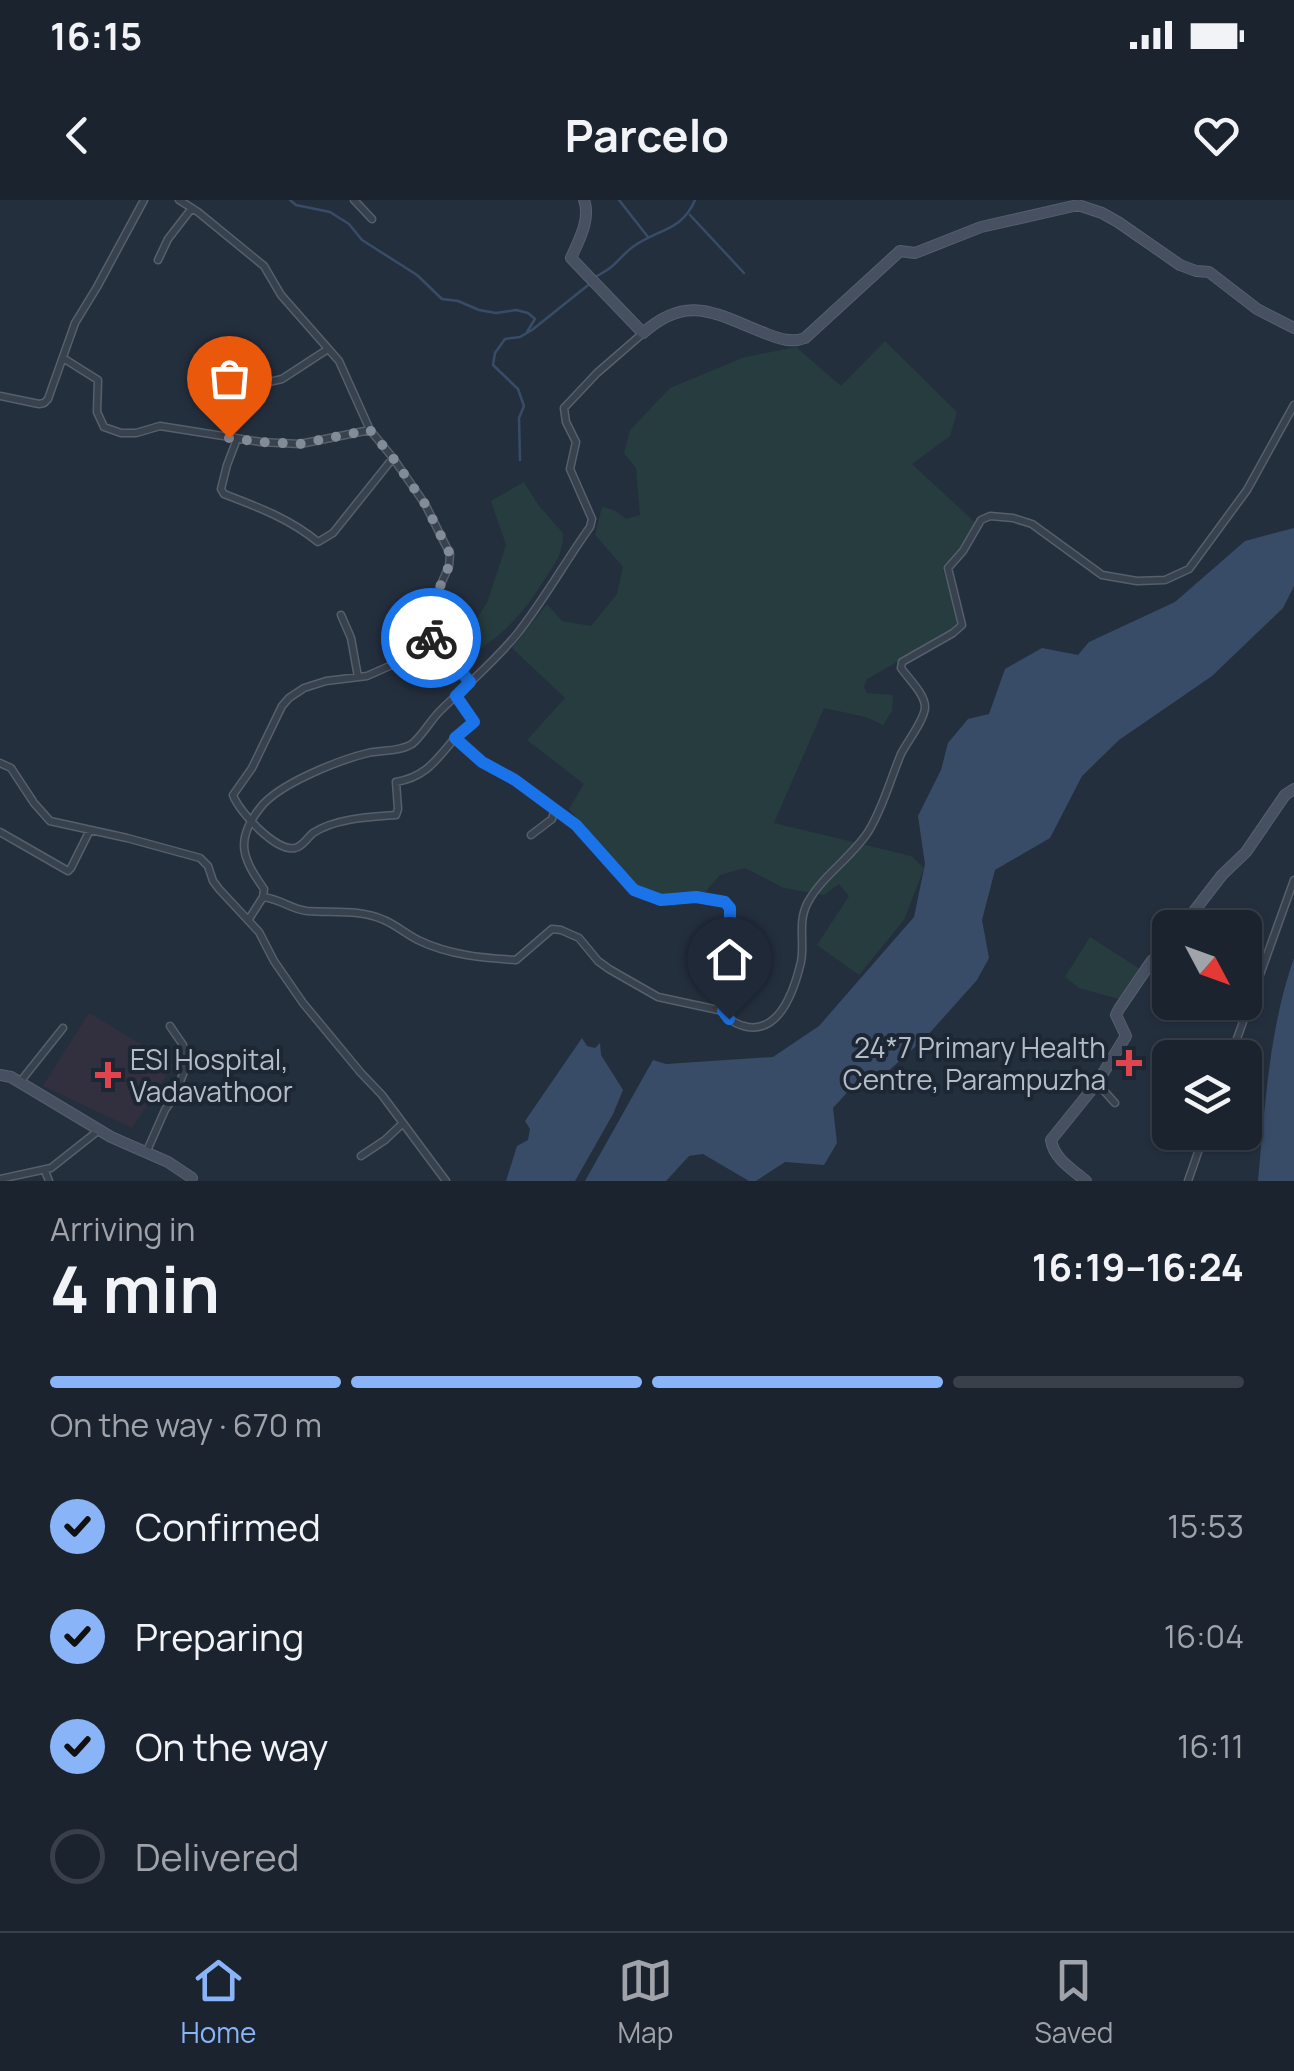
<!DOCTYPE html>
<meta charset="utf-8">
<style>
:root{--surface:#1b232e;--page:#282f3a;--text:#f1f3f6;--muted:#a0a4aa;--line:#39404a;--accent:#8ab4f8}
body{margin:0;font-family:Manrope,sans-serif;background:var(--page);color:var(--text);height:100vh;display:flex;flex-direction:column;font-size:38px;white-space:nowrap}
*{box-sizing:border-box;margin:0}
p{font-size:32px;color:var(--muted)}
.icon{flex:none;width:55px;height:55px;fill:none;stroke:currentColor;stroke-width:2;stroke-linecap:round;stroke-linejoin:round}
.map{position:relative;height:981px;overflow:hidden}
.panel{display:flex;flex-direction:column;background:var(--surface);flex:1}
.panel>*{flex:none}
.needle{width:65px;rotate:131deg}
.buttons{position:absolute;left:1152px;top:710px;display:grid;gap:20px}
.buttons a{display:grid;place-items:center;width:110px;height:110px;border-radius:15px;background:var(--surface);box-shadow:0 2px 8px #0004,0 0 0 2px var(--line);font-size:50px}
.pin{position:absolute;display:grid;place-items:center;width:85px;height:85px;color:#fff;margin:-102px -42px;border-radius:50% 50% 50% 0;rotate:-45deg;box-shadow:0 0 10px #0007}
.pin .icon{rotate:45deg}
.courier{position:absolute;display:grid;place-items:center;width:100px;height:100px;margin:-50px;border:8px solid #1a73e8;border-radius:50%;background:#fff;color:#222;box-shadow:0 2px 12px #0007}
.overview em{font-style:normal;font-weight:700}
.overview div{display:flex;flex-direction:column-reverse}
.overview{display:flex;align-items:center;justify-content:space-between;height:170px;padding:0 50px}
h1{font-size:65px;font-weight:700;line-height:75px}
.bar{display:grid;grid-template-columns:repeat(4,1fr);gap:15px 10px;align-content:center;height:120px;padding:0 50px}
.bar i{height:12px;border-radius:8px;background:var(--line)}
.bar .current{background:var(--accent)}
.bar p{grid-column:span 4}
ol{padding:0 50px;list-style:none}
li{display:flex;align-items:center;gap:30px;height:110px}
li p{margin-inline-start:auto}
li .icon{padding:10px;border-radius:50%;background:var(--accent);color:#111;stroke-width:4}
li:last-child{color:var(--muted)}
li i{width:55px;height:55px;border:5px solid var(--line);border-radius:50%}
.status{display:flex;justify-content:space-between;align-items:center;height:70px;padding:0 50px;background:var(--surface);direction:ltr}
.status svg{height:28px;fill:currentColor}
header{display:flex;justify-content:space-between;align-items:center;height:130px;padding:0 50px;background:var(--surface);font-size:45px;font-weight:700}
.tab-bar{display:flex;justify-content:space-around;align-items:center;height:140px;border-top:2px solid var(--line);background:var(--surface);font-size:28px;color:var(--muted)}
.tab-bar a{display:grid;justify-items:center;gap:5px}
.tab-bar .current{color:var(--accent)}
.map>svg:first-child{display:block}
.medical{fill:#32303f}
.green{fill:#263c3f}
.water{fill:#394c67}
.lines{fill:none;stroke-linecap:round;stroke-linejoin:round}
.stream{stroke:#394c67;stroke-width:2.5}
.minor-casing{stroke:#565f6c;stroke-width:9}
.secondary-casing{stroke:#565f6c;stroke-width:12}
.minor{stroke:#38414e;stroke-width:6}
.secondary{stroke:#465061;stroke-width:10}
.done{stroke:#828b98;stroke-width:10;stroke-dasharray:0 18}
.route{stroke:#1a73e8;stroke-width:12}
.health-dot{fill:#e0444e;stroke:#1d2633;stroke-width:4}
.labels{text-anchor:middle;dominant-baseline:central;stroke-width:8;stroke-linejoin:round;paint-order:stroke}
.poi-label{font-size:28px;fill:#b4bcc9;stroke:#1d2633;text-anchor:end}
</style>
<div class="status"><b>16:15</b><svg viewBox="0 0 49 12"><path d="M0 12V9h3v3zM5 12V6h3v6zM10 12V3h3v9zM15 12V0h3v12zM26 1h20v11H26zM47 4h2v5h-2z"/></svg></div>
<header><svg class="icon" aria-label="back" viewBox="0 0 24 24"><path d="M15 5l-7 7 7 7"/></svg>Parcelo<svg class="icon" aria-label="heart" viewBox="0 0 24 24"><path d="M12 20l-8-8c-3-5 5-10 8-4 3-6 11-1 8 4z"/></svg></header>
<div class="map">
<svg width="1294" height="981" viewBox="0 0 1294 981">
<rect width="100%" height="100%" fill="#242f3e"/>
<path class="medical" d="M89,813l85,51 -42,64 -89,-42z"/>
<path class="green" d="M885,141l72,71 -7,24 -38,28 68,63 -37,43 18,56 -94,53 -3,8 3,6 26,2 -1,16 -9,14 -17,-8 -42,-9 -50,115 137,33 13,12 -20,52 -45,55 -42,-30 32,-49 -10,-12 -15,11 -40,-7 -39,-20 -25,7 -15,17 -40,4 -30,-10 -66,-77 15,-25 -57,-44 38,-42 -53,-50 35,-44 15,17 29,5 26,-32 6,-27 -28,-32 7,-28 12,3 12,9 14,-4 -4,-47 -12,-15 6,-23 40,-42 75,-31 51,-10 45,39z
M524,282l15,24 24,27c0,22 -8,30 -20,49 -26,41 -44,55 -83,81l-14,-16 26,-22 15,-22 19,-58 -15,-44z
M1090,737l50,32 -21,30 -40,-11 -14,-11z"/>
<path class="water" d="M1294,328v58l-11,22 -71,68 -93,64 -37,36 -32,62 -55,32 -13,50 7,38 -12,22 -51,57 -41,37 -31,11 -21,23 4,35 -13,22 -39,-3 -29,19h-7l-46,-27 -14,2 -23,25h-81l68,-121 13,4 107,-7 46,-31 95,-109 11,-53 -7,-48 23,-46 7,-27 20,-24 21,-5 16,-45 37,-21 36,7 11,-13 86,-40 70,-61z
M1294,758v223h-36c7,-75 11,-152 36,-223z
M582,838l5,8 8,2 5,-5 1,12 22,35 -10,24 -38,67h-69l11,-35 11,-6 2,-11 -5,-8z"/>
<g class="lines">
<path class="stream" d="M290,0l6,5 34,7 19,12 13,16 55,35 25,24 16,2 21,9 17,3 20,-3 12,3 7,6 -8,13
M619,0l29,37
M690,15l54,58
M597,76c5,-3 9,-5 13,-8 9,-7 15,-16 24,-22 24,-17 48,-15 61,-46
M520,260l-1,-42 5,-12 -6,-17 -25,-24 2,-12 10,-14 15,-2 12,-7 60,-48"/>
<defs>
<path id="minor" d="M179,0l19,12 66,54 17,29 58,66 31,69 23,28 32,46 25,50 -1,12 -29,66 -26,32 -27,12 -41,5 -22,7 -15,10 -7,8 -30,62 -19,27c6,17 43,57 62,53 8,-2 12,-10 18,-15 23,-15 57,-16 83,-18l2,-6 -2,-27c30,-5 40,-22 59,-44 6,-6 14,-11 20,-16l-19,-26
M354,0l18,19
M158,60l10,-21 24,-31
M63,158l35,22 -1,32 7,15 17,6h15l24,-7 101,16 39,2 70,-14
M226,192l56,-13 46,-30
M0,196l39,8 5,-1 4,-4 27,-76 22,-36 47,-87
M237,239l-10,26 -6,24 3,5c34,13 66,25 94,48l15,-9 60,-75
M341,415l10,23 7,39
M422,428l48,54
M455,538l27,24 33,19 61,44 58,65 27,10 35,-3 29,5 5,6 1,59 -8,44c7,10 14,14 25,16 33,5 47,-40 53,-65 4,-21 -4,-40 7,-60 15,-27 43,-44 60,-70 15,-24 22,-52 33,-78 6,-12 24,-35 24,-47 0,-13 -17,-29 -24,-39l1,-6 51,-29 9,-8 -14,-57 15,-17 18,-31 9,-4 23,2 19,6 70,51 35,6 28,-1 24,-11 58,-79 47,-85
M0,563l11,5 23,35 16,18 77,17 73,20 8,8 5,15 6,8 40,43 15,29 29,42 58,70 21,22 64,86
M0,632l68,39 3,-3 19,-38
M531,635l21,-16 3,-10
M263,697c18,2 27,12 44,14 26,2 53,-2 77,9 12,5 22,14 34,20 31,15 64,18 98,20l36,-31 9,1 18,8 19,23 11,8 49,28 65,14
M249,719l14,-22 1,-8c-21,-30 -30,-48 -4,-81 18,-24 79,-48 108,-55 13,-3 31,-1 44,-9 11,-9 19,-25 30,-35 25,-24 53,-48 75,-75 27,-34 48,-72 73,-107l2,-8 -22,-50 6,-27 -10,-20 -2,-14 33,-35 45,-39
M1230,858l64,-178
M20,882l43,-54
M1097,883l18,20
M146,953l19,-43 9,-13 13,-33 -4,-19 -13,-19
M361,956l24,-16 18,-17
M45,971l4,10
M0,979l51,-11 48,-38
M1188,981l17,-49"/>
<path id="secondary" d="M584,0c7,19 -5,40 -13,58l72,75c46,-41 74,-18 124,1 13,5 25,9 38,4l95,-87 15,2 66,-26 97,-22 24,8 16,9 62,43 16,6 13,1 48,37 37,19
M1181,728l41,-53 24,-23 39,-57 9,-6
M0,875l11,2 100,60 57,25 24,16
M1086,981c-14,-12 -32,-22 -35,-41l46,-57 29,-47 -10,-21 3,-6 32,-47 19,-20"/>
</defs>
<use href="#minor" class="minor-casing"/>
<use href="#secondary" class="secondary-casing"/>
<use href="#minor" class="minor"/>
<use href="#secondary" class="secondary"/>
</g>
<g class="lines">
<path class="done" d="M229,238l32,4 39,2 70,-14 23,28 32,46 25,50 -1,12 -27,62 9,10"/>
<path class="route" d="M431,438l39,44 -14,14 18,26 -19,16 27,24 33,18 61,45 58,65 27,10 35,-3 29,5 5,6v59l-7,44 6,8"/>
</g>
<g class="health-dot">
<path d="M1124 848h10v10h10v10h-10v10h-10v-10h-10v-10h10z"/>
<path d="M103 860h10v10h10v10h-10v10h-10v-10h-10v-10h10z"/>
</g>
<g class="labels">
<g class="poi-label">
<text x="1106" y="847">24*7 Primary Health<tspan x="1106" dy="32">Centre, Parampuzha</tspan></text>
<text x="130" y="859" text-anchor="start">ESI Hospital,<tspan x="130" dy="32">Vadavathoor</tspan></text>
</g>
</g>
</svg>
<div class="buttons">
<a><svg class="needle" viewBox="-14 -14 28 28"><path d="M0-13l5 13h-10z" fill="#e53935"/><path d="M0 13l5-13h-10z" fill="#a0a4aa"/></svg></a>
<a><svg class="icon" aria-label="layers" viewBox="0 0 24 24"><path d="M12 4l9 5-9 5-9-5zM3 14l9 5 9-5"/></svg></a>
</div>
<div class="pin" style="left:229px;top:238px;background:#ea580c"><svg class="icon" aria-label="bag" viewBox="0 0 24 24"><path d="M5 8h14l-1 12H6zM9 8a3 3 0 0 1 6 0"/></svg></div>
<div class="pin" style="left:729px;top:819px;background:#1f2937"><svg class="icon" aria-label="home" viewBox="0 0 24 24"><path d="M3 11l9-7 9 7M6 9v11h12V9"/></svg></div>
<div class="courier" style="left:431px;top:438px"><svg class="icon" aria-label="bike" viewBox="0 0 24 24"><circle cx="6" cy="16" r="4"/><circle cx="18" cy="16" r="4"/><path d="M6 16l4-8h5l3 8M10 8l3 8H6M13 5h3"/></svg></div>
</div>
<section class="panel">
<div class="overview"><div><h1>4 min</h1><p>Arriving in</p></div><em>16:19–16:24</em></div>
<div class="bar"><i class="current"></i><i class="current"></i><i class="current"></i><i></i><p>On the way · 670 m</p></div>
<ol>
<li><svg class="icon" aria-label="check" viewBox="0 0 24 24"><path d="M5 12l5 5 9-10"/></svg>Confirmed<p>15:53</p></li>
<li><svg class="icon" aria-label="check" viewBox="0 0 24 24"><path d="M5 12l5 5 9-10"/></svg>Preparing<p>16:04</p></li>
<li><svg class="icon" aria-label="check" viewBox="0 0 24 24"><path d="M5 12l5 5 9-10"/></svg>On the way<p>16:11</p></li>
<li><i></i>Delivered</li>
</ol>
</section>
<nav class="tab-bar">
<a class="current"><svg class="icon" aria-label="home" viewBox="0 0 24 24"><path d="M3 11l9-7 9 7M6 9v11h12V9"/></svg>Home</a>
<a><svg class="icon" aria-label="map" viewBox="0 0 24 24"><path d="M3 6l6-2 6 2 6-2v14l-6 2-6-2-6 2zM9 4v14M15 6v14"/></svg>Map</a>
<a><svg class="icon" aria-label="saved" viewBox="0 0 24 24"><path d="M7 4h10v16l-5-4-5 4z"/></svg>Saved</a>
</nav>
